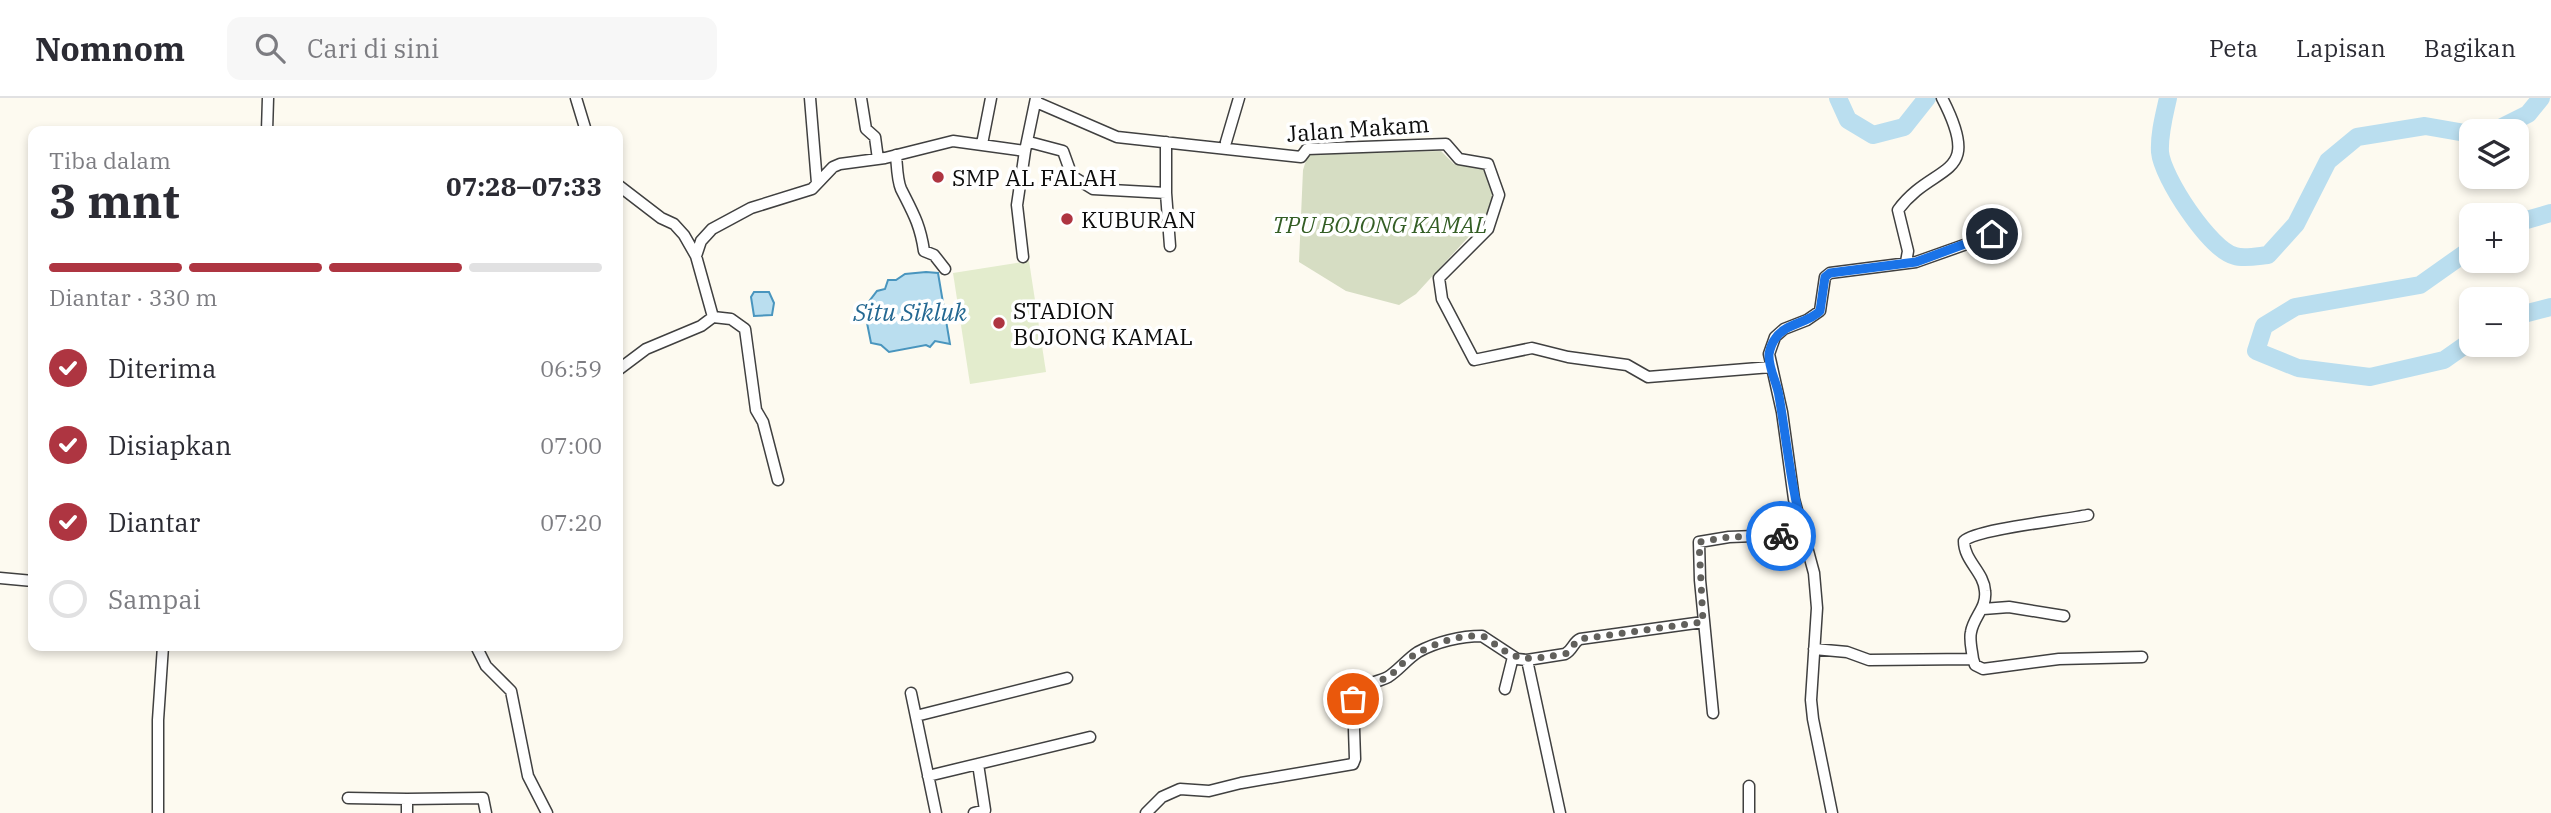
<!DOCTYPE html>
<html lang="id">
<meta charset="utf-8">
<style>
:root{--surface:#fff;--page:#f7f7f7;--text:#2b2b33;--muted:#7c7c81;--line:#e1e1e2;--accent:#ae3541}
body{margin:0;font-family:"IBM Plex Serif",serif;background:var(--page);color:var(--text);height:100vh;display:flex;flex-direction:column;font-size:26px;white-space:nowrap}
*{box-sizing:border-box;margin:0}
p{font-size:23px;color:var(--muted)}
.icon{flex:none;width:38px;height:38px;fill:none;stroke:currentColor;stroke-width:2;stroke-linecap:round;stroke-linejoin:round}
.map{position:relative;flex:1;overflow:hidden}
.sheet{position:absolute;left:28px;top:28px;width:595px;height:525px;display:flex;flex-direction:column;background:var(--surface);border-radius:14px;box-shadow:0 4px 10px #0003}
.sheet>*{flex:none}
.fabs{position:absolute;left:2459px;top:21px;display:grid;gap:14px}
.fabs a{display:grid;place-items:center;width:70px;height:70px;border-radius:14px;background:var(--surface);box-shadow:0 4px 10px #0003;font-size:35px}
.pin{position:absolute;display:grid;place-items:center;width:60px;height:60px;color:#fff;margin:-30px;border:4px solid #fff;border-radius:50%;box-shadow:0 2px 7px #0007}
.courier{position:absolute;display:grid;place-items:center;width:70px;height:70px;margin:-35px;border:5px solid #1a73e8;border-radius:50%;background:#fff;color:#222;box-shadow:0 2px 9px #0007}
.overview em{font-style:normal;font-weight:700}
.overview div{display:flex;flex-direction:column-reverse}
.overview{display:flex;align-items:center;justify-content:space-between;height:119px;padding:0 21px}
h1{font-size:46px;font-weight:700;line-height:52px}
.bar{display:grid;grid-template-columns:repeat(4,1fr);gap:10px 7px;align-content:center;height:84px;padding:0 21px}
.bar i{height:9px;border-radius:5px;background:var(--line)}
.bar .on{background:var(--accent)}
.bar p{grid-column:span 4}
ol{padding:0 21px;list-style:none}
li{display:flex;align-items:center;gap:21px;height:77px}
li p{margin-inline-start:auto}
li .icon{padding:7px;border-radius:50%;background:var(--accent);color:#fff;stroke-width:4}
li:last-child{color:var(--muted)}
li i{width:38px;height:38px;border:4px solid var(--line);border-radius:50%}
header{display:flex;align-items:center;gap:42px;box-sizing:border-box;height:98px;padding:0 35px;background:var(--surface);border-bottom:2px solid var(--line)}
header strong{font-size:33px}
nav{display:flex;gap:38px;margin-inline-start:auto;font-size:24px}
.search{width:490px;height:63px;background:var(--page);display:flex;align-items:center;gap:18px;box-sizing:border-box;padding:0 24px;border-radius:14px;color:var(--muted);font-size:26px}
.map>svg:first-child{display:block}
.cemetery{fill:#d6ddc3}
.pitch{fill:#e3eccd}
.water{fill:#badeef;stroke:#4995be;stroke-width:2}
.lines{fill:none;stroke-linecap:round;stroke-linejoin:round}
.river{stroke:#badeef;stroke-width:18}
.minor-casing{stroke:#404040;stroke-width:13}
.minor{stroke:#fff;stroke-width:10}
.done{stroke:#61605c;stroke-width:7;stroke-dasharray:0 12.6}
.route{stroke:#1a73e8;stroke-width:9}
.poi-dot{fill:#ae3541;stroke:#fff;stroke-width:2.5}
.labels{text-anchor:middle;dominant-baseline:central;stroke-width:7;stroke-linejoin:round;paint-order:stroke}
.street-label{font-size:23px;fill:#0d0d0d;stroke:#fff}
.poi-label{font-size:23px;fill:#0d0d0d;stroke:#fff;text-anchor:start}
.park-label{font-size:23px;font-style:italic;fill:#345e25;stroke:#fff}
.water-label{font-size:24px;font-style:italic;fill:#246892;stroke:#fff}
</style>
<header>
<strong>Nomnom</strong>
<div class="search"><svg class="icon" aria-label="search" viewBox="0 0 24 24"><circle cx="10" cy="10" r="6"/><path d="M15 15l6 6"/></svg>Cari di sini</div>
<nav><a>Peta</a><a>Lapisan</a><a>Bagikan</a></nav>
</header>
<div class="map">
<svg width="2551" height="715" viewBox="0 0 2551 715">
<rect width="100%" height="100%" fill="#fdfaf0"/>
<path class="cemetery" d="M1441,53l13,13 29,5 10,25 -8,25 -69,75 -17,11 -53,-14 -47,-29 4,-92 5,-16z"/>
<path class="pitch" d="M1029,163l17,111 -76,12 -17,-111z"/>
<path class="water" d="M926,174l12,1 12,71 -15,-3 -5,6 -4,-2 -37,7 -8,-7 -10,-2 -7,-35 13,-17 8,-2 3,-9h8l9,-6z
M754,194h15l5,11 -2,12 -18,1 -3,-19z"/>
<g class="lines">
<path class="river" d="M1838,0l10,22 25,15 31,-8 23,-29
M2168,0c-4,18 -9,36 -8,54 2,25 50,98 75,104 9,3 23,0 33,-1l28,-31 32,-63 29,-24 68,-11 46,8
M2494,33l34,-17 13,-16
M2516,125l35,-10
M2471,151l-51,36 -125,22 -31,19 -8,25 42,17 72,9 74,-17 27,-19
M2516,218l35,-9"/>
<defs>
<path id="minor" d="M576,0l10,33
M810,0l7,85
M861,0l5,31 9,8 3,22
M1036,4l81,35 184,20 6,-8 139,-5 13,15 29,5 11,31 -11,34 -49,49 3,21 32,61 58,-12 36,9 59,8 21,12 123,-10
M267,33l1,-33
M1029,44l34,9 9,25 21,13 73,4 4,53
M1226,44l13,-44
M982,46l9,-46
M896,57c1,10 1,25 5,34 12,24 19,35 23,62l10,4 11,14
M618,87l43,33 13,6 10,11 12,21 17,61 -12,9 -55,23 -28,21
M1166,95v-51
M696,158l5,-15 11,-12 39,-21 61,-19 21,-22 7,-3 45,-6 68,-17 72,10 11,-53
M1023,159l-6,-52 8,-54
M1906,164l2,-11 -10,-41c36,-49 87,-29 44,-112
M713,219l18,2 14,10 11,81 7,12 15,58
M0,480l33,3
M1983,511l26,-2 55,9
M476,548l10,20 25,25 17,85 19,37
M1814,551l33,3 22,8 104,-1c-1,-9 -4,-19 -2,-27 3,-16 16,-24 14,-41 -1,-19 -21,-30 -21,-50 12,-12 101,-21 124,-26
M1973,561l2,6 8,4 76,-10 83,-2
M1527,562l33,153
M1505,591l8,-32
M911,595l25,120
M1713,615l-13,-133 -1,-38 30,-5 75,-3
M916,618l151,-38
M928,678l162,-39
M348,700l59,1
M158,715v-93l5,-74
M407,715v-14l76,-1 3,15
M974,715l11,-3 -7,-46
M1146,715l16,-16 18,-8 29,2 32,-8 112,-19 2,-5 -2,-60c5,-17 22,-15 35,-22 11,-7 19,-18 30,-25 18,-10 43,-16 64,-16l35,23 10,1 38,-6c8,-4 8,-12 15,-15l123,-17
M1749,715v-27
M1832,715l-19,-94 -2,-19 6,-92 -3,-35 -20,-74 -12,-87 -13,-58 6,-17 9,-8 23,-9 13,-9 5,-34 5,-4 86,-11 76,-27"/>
</defs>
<use href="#minor" class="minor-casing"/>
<use href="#minor" class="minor"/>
</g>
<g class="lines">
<path class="done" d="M1353,601c5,-17 22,-15 35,-22 6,-4 11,-10 16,-15 21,-16 56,-30 82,-25 32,27 39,23 79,17 8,-4 8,-12 15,-15l123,-17 -4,-80 30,-5 52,-1"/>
<path class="route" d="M1781,438l23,-2c-13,-45 -17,-92 -25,-138 -2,-14 -11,-28 -10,-42 1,-5 3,-11 6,-15 10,-16 32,-15 45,-28l5,-34 5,-4 86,-11 76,-28"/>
</g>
<g class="poi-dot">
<circle cx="938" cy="79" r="7"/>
<circle cx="1067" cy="121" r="7"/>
<circle cx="999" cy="225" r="7"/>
</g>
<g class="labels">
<g class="street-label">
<text transform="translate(1358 30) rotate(-4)">Jalan Makam</text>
</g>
<g class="poi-label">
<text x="952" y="79">SMP AL FALAH</text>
<text x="1081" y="121">KUBURAN</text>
<text x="1013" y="212">STADION<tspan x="1013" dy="26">BOJONG KAMAL</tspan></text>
</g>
<g class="park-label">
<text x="1380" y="126">TPU BOJONG KAMAL</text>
</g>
<g class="water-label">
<text x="910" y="214">Situ Sikluk</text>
</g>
</g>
</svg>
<div class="fabs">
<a><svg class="icon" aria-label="layers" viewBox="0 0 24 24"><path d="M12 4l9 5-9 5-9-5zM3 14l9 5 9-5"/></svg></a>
<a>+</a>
<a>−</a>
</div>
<div class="pin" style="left:1353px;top:601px;background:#ea580c"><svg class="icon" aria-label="bag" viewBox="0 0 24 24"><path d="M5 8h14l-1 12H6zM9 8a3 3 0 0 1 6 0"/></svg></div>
<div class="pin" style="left:1992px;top:136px;background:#1f2937"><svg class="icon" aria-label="home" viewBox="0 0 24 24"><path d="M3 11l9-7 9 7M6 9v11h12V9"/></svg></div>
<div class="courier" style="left:1781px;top:438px"><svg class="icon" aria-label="bike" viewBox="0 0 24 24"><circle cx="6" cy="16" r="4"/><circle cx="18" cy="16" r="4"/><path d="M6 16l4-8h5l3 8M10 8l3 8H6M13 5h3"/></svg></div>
<section class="sheet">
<div class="overview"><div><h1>3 mnt</h1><p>Tiba dalam</p></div><em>07:28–07:33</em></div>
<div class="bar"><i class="on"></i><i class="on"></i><i class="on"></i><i></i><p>Diantar · 330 m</p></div>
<ol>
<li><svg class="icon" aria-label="check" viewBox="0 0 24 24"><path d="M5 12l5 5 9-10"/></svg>Diterima<p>06:59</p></li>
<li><svg class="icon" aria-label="check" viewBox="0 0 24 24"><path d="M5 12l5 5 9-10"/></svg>Disiapkan<p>07:00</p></li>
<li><svg class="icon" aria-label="check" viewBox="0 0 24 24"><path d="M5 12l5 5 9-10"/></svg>Diantar<p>07:20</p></li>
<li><i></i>Sampai</li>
</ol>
</section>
</div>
